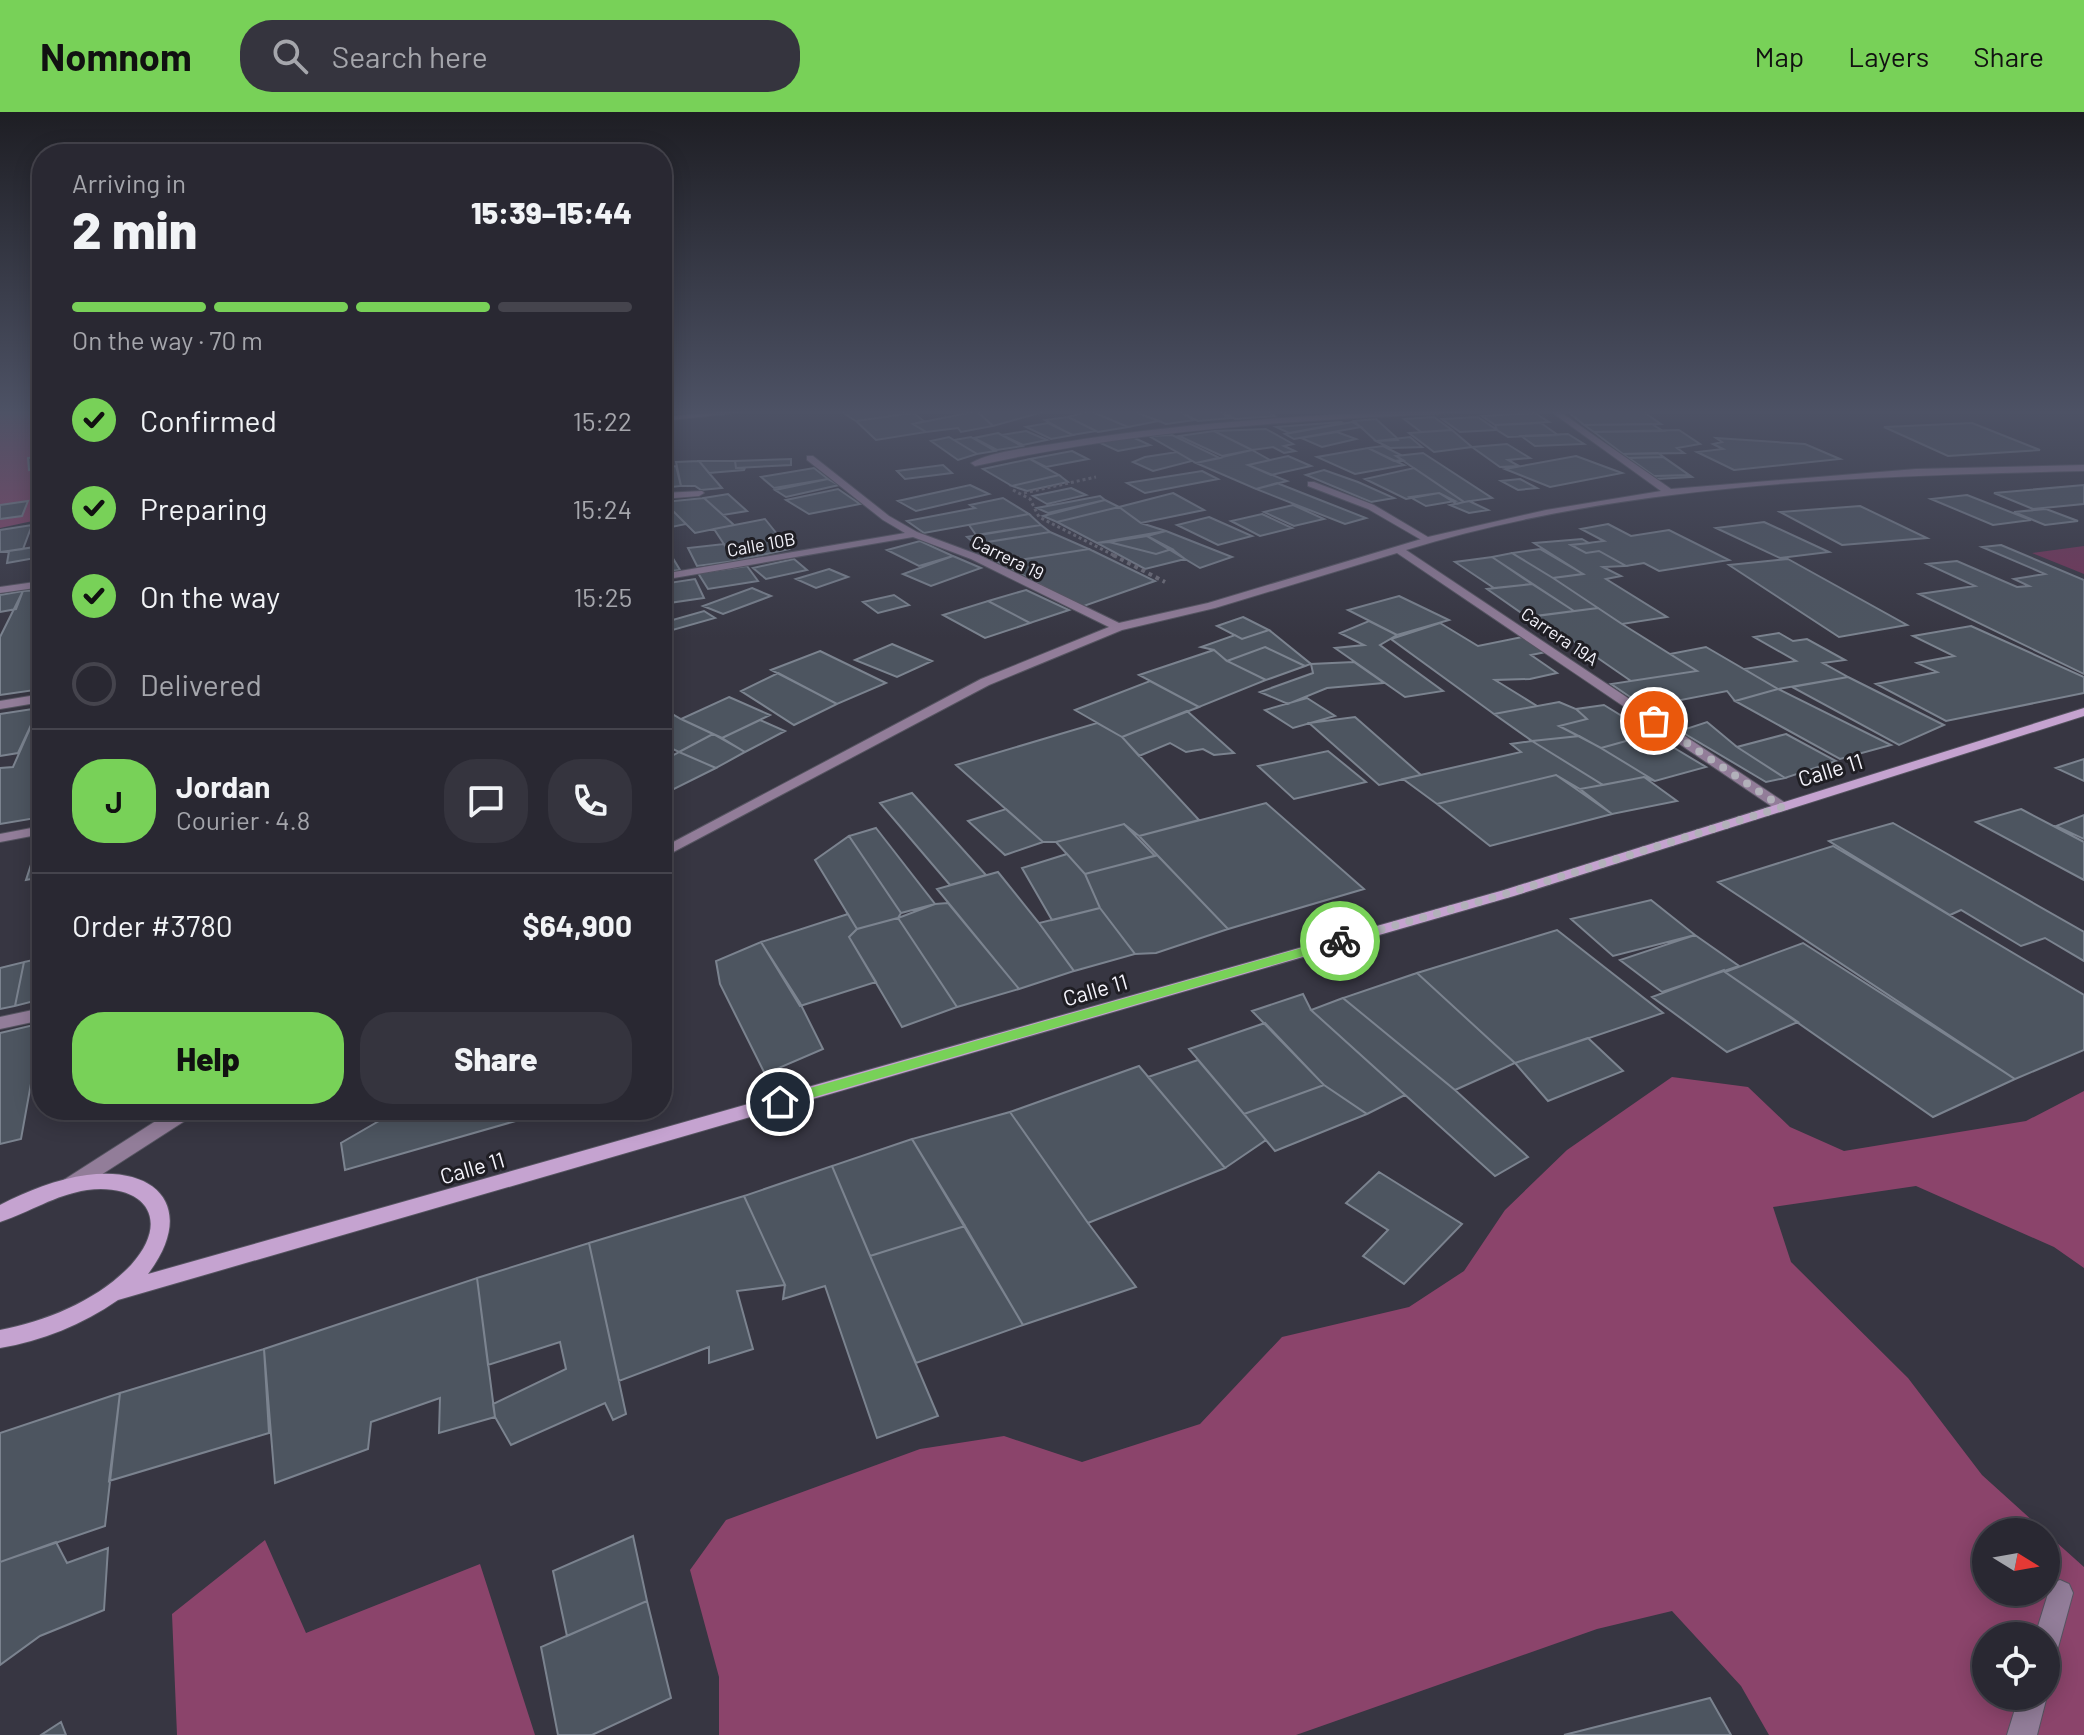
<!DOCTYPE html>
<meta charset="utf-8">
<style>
:root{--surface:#292832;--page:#35343e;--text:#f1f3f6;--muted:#a5a6ac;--line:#45444d;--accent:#78d158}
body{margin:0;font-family:Barlow,sans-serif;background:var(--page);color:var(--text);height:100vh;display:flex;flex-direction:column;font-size:30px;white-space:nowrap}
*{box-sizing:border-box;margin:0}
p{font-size:26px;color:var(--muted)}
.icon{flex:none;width:44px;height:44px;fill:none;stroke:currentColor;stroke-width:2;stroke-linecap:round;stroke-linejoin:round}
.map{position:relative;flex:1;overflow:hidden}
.details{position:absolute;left:32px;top:32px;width:640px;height:976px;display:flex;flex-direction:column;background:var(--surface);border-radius:32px;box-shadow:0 4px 20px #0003,0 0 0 2px var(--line)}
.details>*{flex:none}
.needle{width:52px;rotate:101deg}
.fabs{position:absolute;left:1972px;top:1406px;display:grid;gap:16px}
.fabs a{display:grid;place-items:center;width:88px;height:88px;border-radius:50%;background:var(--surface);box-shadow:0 4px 20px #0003,0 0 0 2px var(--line);font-size:40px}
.pin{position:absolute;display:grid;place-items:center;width:68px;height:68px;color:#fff;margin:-34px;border:4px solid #fff;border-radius:50%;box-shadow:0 2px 8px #0007}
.courier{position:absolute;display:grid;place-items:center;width:80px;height:80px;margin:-40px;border:6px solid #78d158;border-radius:50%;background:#fff;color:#222;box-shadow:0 2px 10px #0007}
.head em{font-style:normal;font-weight:800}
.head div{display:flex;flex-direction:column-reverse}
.head{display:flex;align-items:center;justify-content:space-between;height:136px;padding:0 40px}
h1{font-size:52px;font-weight:800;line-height:60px}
.bar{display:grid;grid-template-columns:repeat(4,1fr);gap:12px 8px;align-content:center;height:96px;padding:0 40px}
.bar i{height:10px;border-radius:6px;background:var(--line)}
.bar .current{background:var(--accent)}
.bar p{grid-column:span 4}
.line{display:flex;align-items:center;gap:20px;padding:0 40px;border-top:2px solid var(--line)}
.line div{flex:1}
.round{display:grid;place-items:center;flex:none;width:84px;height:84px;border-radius:32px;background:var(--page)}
ol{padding:0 40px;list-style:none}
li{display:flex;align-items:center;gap:24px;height:88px}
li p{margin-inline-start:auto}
li .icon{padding:8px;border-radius:50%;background:var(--accent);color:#111;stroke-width:4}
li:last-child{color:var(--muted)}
li i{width:44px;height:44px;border:4px solid var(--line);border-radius:50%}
.primary-button{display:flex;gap:16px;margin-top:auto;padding:16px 40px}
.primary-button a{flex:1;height:92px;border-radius:32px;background:var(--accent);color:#111;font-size:32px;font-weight:800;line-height:92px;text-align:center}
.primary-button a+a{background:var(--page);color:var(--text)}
header{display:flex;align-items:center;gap:48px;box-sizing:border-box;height:112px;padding:0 40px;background:var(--accent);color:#111}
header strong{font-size:38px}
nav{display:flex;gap:44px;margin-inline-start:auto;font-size:28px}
.search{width:560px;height:72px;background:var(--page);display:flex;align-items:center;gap:20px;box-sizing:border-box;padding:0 28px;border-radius:32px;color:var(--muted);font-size:30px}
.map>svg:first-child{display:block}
.green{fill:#773359}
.forest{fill:#8b446b;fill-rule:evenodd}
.building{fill:#4d5560;stroke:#7b838f;stroke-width:2}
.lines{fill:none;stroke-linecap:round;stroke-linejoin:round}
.lane-casing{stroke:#555460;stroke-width:2}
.street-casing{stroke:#555460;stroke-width:2}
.secondary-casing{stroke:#555460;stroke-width:2}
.path-far1{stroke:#706f7a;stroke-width:3;stroke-dasharray:3 3;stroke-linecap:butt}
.path{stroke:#706f7a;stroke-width:4;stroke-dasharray:4 4;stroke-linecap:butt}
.lane{fill:#927d99;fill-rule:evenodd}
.street{fill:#927d99;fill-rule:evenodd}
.secondary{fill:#c5a3d0;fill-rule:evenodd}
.route{fill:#78d158}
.done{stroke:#b2b1ba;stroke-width:8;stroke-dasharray:0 14.4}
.labels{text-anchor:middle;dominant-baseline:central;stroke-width:6;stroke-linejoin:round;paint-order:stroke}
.far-street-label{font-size:18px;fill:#f4f3fb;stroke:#1f1e24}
.street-label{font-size:22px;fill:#f4f3fb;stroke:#1f1e24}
</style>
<header>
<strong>Nomnom</strong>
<div class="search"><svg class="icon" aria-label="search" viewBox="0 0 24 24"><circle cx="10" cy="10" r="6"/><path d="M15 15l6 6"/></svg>Search here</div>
<nav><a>Map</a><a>Layers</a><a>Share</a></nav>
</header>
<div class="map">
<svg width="2084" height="1623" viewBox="0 0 2084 1623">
<rect width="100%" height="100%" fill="#373642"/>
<path class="green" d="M2084,434v28l-52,-21z"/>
<path class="forest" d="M0,299h42v81l-3,3 3,24 -42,9z
M1672,965l76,10 42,40 54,24 182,-30 58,-30v177l-30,-21 -138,-61 -143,21 18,55 117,116 74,97 63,57h-59v60h60v-59l38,34v168h-315l-28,-49 -69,-75 -75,18 -301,106h-577v-58l-29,-107 36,-50 194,-71 84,-13 78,26 118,-38 82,-87 127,-30 55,-36 41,-61 62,-60zM1986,1524h60v60h-60z
M265,1428l41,93 174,-69 55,171h-358l-5,-121z"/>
<path class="building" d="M840,299h61l5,3 -50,7z
M976,299h65l2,1 -50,14z
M977,299l16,15 -32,6 -3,-4 -32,4 -13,-8z
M1090,299h43l26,10 -31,6z
M1090,299l38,16 -30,5 -30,-15z
M1133,299h45l17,9 -29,4z
M1178,299h40l12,7 -32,3z
M1222,299h46l7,5 -40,3z
M1567,299h75l19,13 -77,1z
M913,301l11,8 -11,3 13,8 -50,8 -20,-19z
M1535,301l14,9 -54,3 -13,-9z
M1068,305l28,14 -24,4 -27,-15z
M1434,305l18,13 -31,2 -17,-13z
M1478,305l19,13 -37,2 -18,-13z
M1376,307l21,19 1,2 -22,1 -22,-20z
M1341,310l2,1 -54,10 -13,-6z
M1352,310l9,5 -67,12 -9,-5z
M1048,311l25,12 -22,4 -25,-12z
M1541,311l17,12 -50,2 -11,-7 -2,-5z
M1972,311l68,27 -92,6 -64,-29z
M1652,312l11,7 -69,1 -10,-7z
M1266,317l27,15 -9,2 11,5 -11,2 -11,-6 -21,3 -38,-19z
M1452,318l20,17 -38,5 -25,-19z
M1679,318l21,14 -23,4 7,5 -61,1 -29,-22z
M1026,319l21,9 -24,5 -21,-10z
M1214,319l38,19 -30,6 -43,-20z
M1337,320l19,7 -34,8 -21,-9z
M998,321l24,13 -25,4 -23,-12z
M1568,322l16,10 -49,2 -14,-10z
M1172,323l48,23 -24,5 -47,-27z
M1130,324l20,9 -32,6 -20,-9z
M949,325l5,3 23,14 -19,6 -27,-19z
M971,325l24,14 -18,3 -23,-14z
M1410,325l12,10 -32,1 -14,-7z
M1716,326l89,6 35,15 -106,11 -37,-18 26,-3 -10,-5 9,-2z
M1507,332l23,14 -22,2 11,6 -19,1 -28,-20z
M1383,334l18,9 -5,1 7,4 -9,1 -26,-13z
M1368,336l36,17 -49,9 -38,-17z
M1252,338l18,10 -22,5 39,16 -31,8 -60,-26z
M1072,339l16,8 -42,8 -16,-8z
M1177,340l15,9 -39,10 -20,-9 12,-5z
M1423,341l69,45 -28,4 -68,-46z
M1658,341l34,24 -35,2 -34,-25z
M42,344v12l-13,2 -1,-12z
M1288,344l23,10 -40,9 -23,-10z
M1576,344l46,17 -72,14 -45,-18z
M1663,345l26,18 -35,1 -25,-18z
M791,347v6l-55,3 -1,-7z
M1030,347l29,16 -47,11 -29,-17z
M699,349h36l1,7h9l-1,2 -35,3z
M699,349l10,12 13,15 -21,2 -6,-4h-14l-5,-24z
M943,353l9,8 -47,6 -8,-8z
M676,354l5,20 -19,2v-20z
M814,356l14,11 -54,9 -13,-11z
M1414,356l50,34 -7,2 -18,-11 -33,6 -41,-20z
M1324,358l34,12 36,16 -23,4 -65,-27z
M1202,359l16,8 -73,14 -18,-10z
M1059,363l9,7 -41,9 -15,-5z
M828,367l11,6 -53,12 -11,-7z
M1520,367l17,9 -19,2 -17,-9z
M1277,371l43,17 46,18 -21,6 -89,-35z
M970,373l19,9 -73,17 -18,-10z
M2084,373v19l-51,5 -39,-16z
M1071,376l15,7 -39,9 -14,-8z
M838,377l22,15 -51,10 -23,-14z
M1173,381l31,17 -63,13 -22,-16z
M1439,381l16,8 -29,5 -16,-9z
M728,382l19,17 -24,4 -19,-17z
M1967,383l64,25 -38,5 -62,-26z
M1100,384l5,4 -57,13 -11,-5z
M704,386l30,27 -39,8 -31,-31z
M1003,386l26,16 -105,19 -17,-12 68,-13 -5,-3z
M1105,388l14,7 -62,15 -14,-6z
M28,389l-6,15 -22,3v-14z
M1469,389l19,9 -19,3 -19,-8z
M662,390h2l22,22 -19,4 -5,-5z
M1293,393l31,14 -30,7 -30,-14z
M1860,394l67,32 -85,7 -62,-33z
M1119,395l22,16 25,8 -69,12 -40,-21z
M2046,397l32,12 -33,4 -31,-13z
M1029,402l12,11 -65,10 -7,-10z
M1262,402l30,14 -32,8 -29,-15z
M1209,405l43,19 -34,9 -41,-20z
M765,407l24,30 -54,12 -21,-32z
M1764,410l65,30 -49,6 -64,-30z
M1608,412l23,12 38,-6 60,30 -70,11 -15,-8 -18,3 -27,-15 -13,2 -15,-8 33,-4 -23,-12z
M32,413l-9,24 -23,3v-22z
M1041,413l9,7 -75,12 -8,-7z
M1166,419l66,26 -32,11 -53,-32z
M1050,420l39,17 -89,14 -25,-19z
M1147,424l25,13 -16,5 -47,-12z
M1582,427l7,4 -18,2 15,8 13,-2 27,15 -23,1 18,9 -15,3 61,38 -45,7 -69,-46 30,-4 -49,-31z
M920,429l33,15 -34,10 -32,-16z
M1109,430l47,12 16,-5 13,10 -40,10 -48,-26z
M724,432l11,17 -38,5 -9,-18z
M662,433h3l15,25 -18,2z
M2001,433l83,35v94l-165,-80 56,-8 -48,-22 30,-3 60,26 12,-1 -15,-7 31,-5 -63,-27z
M41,434v11l-34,6 2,-12z
M1089,437l66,32 -74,26 -81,-44z
M1540,437l43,25 -30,4 -41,-25z
M1512,441l41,25 45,30 -24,3 -82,-54z
M953,444l28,12 -50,18 -28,-12z
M1492,445l40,27 -38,4 -39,-26z
M794,447l13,11 -41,9 -13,-11z
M1788,447l119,66 -68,12 -110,-72z
M747,454l11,15 -50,8 -10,-16z
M829,457l19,8 -32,11 -20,-9z
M695,467l9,19 -42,6v-20z
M1532,472l42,27 -47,6 -40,-28z
M752,476l19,8 -48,18 -20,-8z
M42,478v99l-42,6v-58l23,-46z
M1026,478l43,20 -39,13 -42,-22z
M23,479l-7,18 -16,3v-17z
M894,483l15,10 -31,8 -15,-11z
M1399,484l50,24 -52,15 -49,-25z
M988,489l42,22 -45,15 -42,-23z
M1598,496l24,16 75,47 -66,10 -94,-65z
M704,499l11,7 -53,15v-10z
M1243,505l26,13 -27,9 -25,-13z
M1369,509l28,14 -17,10 63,46 -38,6 -70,-49 29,-3 -24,-12z
M1440,511l38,23 44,-9 24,15 -15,3 26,18 -27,6 -35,1 42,26 -43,8 -103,-75z
M1971,514l113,51v16l-138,28 -70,-37 61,-12 -20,-9 37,-7 -41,-20z
M1269,518l42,34 -6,2 -40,-19 -38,14 -13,-11 -13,-3 34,-12 7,4z
M1779,521l14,8 14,-2 38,21 -22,3 25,14 -70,12 -34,-20 52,-8 -42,-24z
M892,532l40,17 -35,16 -42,-17z
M1265,535l40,19 -39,14 -39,-19z
M1706,535l72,42 -43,12 -8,-10 -82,16 -34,-23 86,-13 -27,-17z
M1214,538l13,11 39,19 -67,27 -60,-32z
M820,539l66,32 -49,21 -66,-34z
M1354,550l30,21 -57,5 -39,16 -28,-12 53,-19 -2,-9z
M778,561l59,31 -43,21 -53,-34z
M1848,565l96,48 -45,20 -107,-58z
M1150,569l49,26 -77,30 -47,-27z
M1778,577l113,56 -51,14 -105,-58z
M729,585l41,18 -48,23 -41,-19z
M1307,586l28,18 -42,12 -28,-18z
M1559,590l17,7 11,10 -28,7 20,10 -47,5 -38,-27z
M1604,593l47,29 -50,14 -42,-22 28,-7 -11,-10z
M39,596l-21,45 -18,3v-42z
M39,596h3v109l-42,7v-56l13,-1z
M662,596l19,11 32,15 -34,18 -17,-8z
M1187,599l47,42 -20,2 -11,-6 -17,3 -16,-9 -31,13 -17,-19z
M1355,605l66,58 -42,10 -70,-62z
M760,608l25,11 -40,21 -23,-14z
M1707,610l30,25 48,31 -19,4 -86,-51z
M1097,611l25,14 77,83 -60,16 -15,-12 -68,18h-13l-87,-77z
M713,622l32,18 -29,16 -37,-16z
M1651,622l55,33 -51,14 -54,-33z
M1786,622l50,27 -51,17 -48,-31z
M1579,624l22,12 54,33 -11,-4 -41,8 -71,-44z
M1532,629l71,44 -23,4 -24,-14 -119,29 -34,-25 118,-27 -10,-8z
M1328,639l38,31 -72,17 -36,-33z
M679,640l37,16 -54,27v-34z
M2084,647v22l-28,-13z
M1556,663l56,39 -122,32 -53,-42z
M1644,665l33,24 -65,13 -32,-25z
M912,681l74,82 -36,10 -70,-82z
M1266,691l98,86 -136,40 -89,-93z
M1006,697l37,33 -38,13 -37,-34z
M2021,697l63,33v38l-108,-58z
M2084,703v24l-28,-13z
M1893,711l191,109v29l-39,-23 -24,8 -60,-36 -11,5 -121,-74z
M1124,712l31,32 -70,18 -29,-32z
M876,716l59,76 -34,9 -52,-77z
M849,724l52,77 -3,5 -41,11 -42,-69z
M42,730v35l-16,3 12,-37z
M1833,734l251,149v55l-69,29 -297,-197z
M1067,742l18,20 15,34 -48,12 -30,-52z
M1157,743l71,74 -72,24 -21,1 -35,-46 -15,-34z
M998,760l41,51 35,48 -55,18 -82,-100z
M1651,788l44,35 -82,21 -42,-37z
M948,791l71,86 -62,18 -59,-89 37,-14z
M1100,796l35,46 -61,17 -35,-48z
M848,802l9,15 -8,8 27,45 -76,24 -39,-64z
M898,806l59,89 -55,20 -53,-90 8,-8z
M1557,818l106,83 -148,50 -98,-90z
M1695,823l44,31 -77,26 -42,-32z
M761,830l39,61 23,46 -58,25 -45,-90 -4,-23z
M1803,831l212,136 -82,38 -208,-145z
M42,846v41l-27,7 9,-44z
M24,850l-9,44 -15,3v-41z
M1724,858l1,2 73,50 -71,30 -75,-55z
M1417,861l98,90 -60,27 -112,-92z
M1303,882l8,16 94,85 -38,19 -43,-29 -72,-74z
M1343,886l112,92 73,67 -33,19 -184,-166z
M42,911l-21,116 -21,5v-111z
M1265,911l59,62 -80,29 -55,-65z
M1588,926l35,33 -75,30 -33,-38z
M1198,948l68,80 -41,28 -77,-91z
M1139,954l86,102 -137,55 -78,-111z
M1324,973l43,29 -92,37 -31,-37z
M398,998h156l-209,60 -4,-27z
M1010,1000l78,111 48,64 -113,38 -111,-186z
M912,1027l53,87 -95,30 -38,-90z
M832,1054l106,250 -61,22 -52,-152 -42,13 2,-14 -41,-89z
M1379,1060l83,52 -58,60 -41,-28 25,-26 -42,-27z
M744,1084l41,89 -48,6 16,58 -44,14v-16l-90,34 -30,-138z
M965,1114l58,99 -107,38 -46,-107z
M589,1131l37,171 -13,6 -8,-17 -94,42 -16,-28 -2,-13 73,-35 -6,-27 -72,23 -11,-87z
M477,1166l18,139 -56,16 1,-35 -69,24 -3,27 -93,34 -11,-134z
M264,1237l5,84 -160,48 11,-88z
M120,1281l-15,133 -105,36v-129z
M633,1424l14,65 -80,35 -14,-65z
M56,1430l11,21 41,-15 -4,62 -64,26 -40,29v-103z
M647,1489l24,97 -79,37h-34l-17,-88z
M1710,1586l21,37h-167z
M61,1610l5,13h-25z"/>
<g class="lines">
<defs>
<path id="lane" d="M1308,370h6l60,23 59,35 -8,2 -57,-33 -60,-23z
M2060,1468l9,4 4,9 -17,62 -10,4v-23h-11l16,-52z
M2046,1581l1,3 -10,39h-30l12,-39h27z"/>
<path id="street" d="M729,299h26l-93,10v-4z
M1398,299h65l-4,2c-163,7 -324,17 -484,53l-4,-3c21,-12 63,-16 88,-20 112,-19 226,-26 339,-32z
M1550,299h9l112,78 245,-20 168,-4v6c-226,5 -460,12 -678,79l381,254 2,3 -2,3h-10l-380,-257 -182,55 -93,22 -133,55 -327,173v-10l319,-169 128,-52 -138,-68 -58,-22 -251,43v-6l243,-41 -22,-13 -76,-60v-4h6l76,60 28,16 62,23 140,68 89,-20 220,-66 118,-27 115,-19z
M702,379l2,2 -5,3 -37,3v-6z
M42,469v6l-42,6v-6z
M42,582v8l-42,7v-8z
M42,714v8l-42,8v-8z
M42,896v12l-42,9v-12z
M173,998h24l-3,5 -118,76 -7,3 -7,-3 -3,-5 3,-5z"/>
<path id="secondary" d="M2084,596v8l-570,180 -1396,404c-36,25 -76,41 -118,48v-18c47,-9 98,-30 131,-65 42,-47 12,-82 -44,-75 -32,5 -57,22 -87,32v-17c27,-14 57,-26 87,-30 75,-9 108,37 61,99l1356,-384z"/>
</defs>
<use href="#lane" class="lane-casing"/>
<use href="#street" class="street-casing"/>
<use href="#secondary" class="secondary-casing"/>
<path class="path-far1" d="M1013,378l17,9 9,18 78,40
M1024,381l72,-16"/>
<path class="path" d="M1113,443l52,27"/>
<use href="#lane" class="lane"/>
<use href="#street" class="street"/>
<use href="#secondary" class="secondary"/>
</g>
<linearGradient id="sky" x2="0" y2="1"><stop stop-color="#1e1e24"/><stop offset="0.57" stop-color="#4d5265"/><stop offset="1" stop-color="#4d5265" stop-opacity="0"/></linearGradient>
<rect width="2084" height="526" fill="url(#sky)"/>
<path class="route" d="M1340,825l5,1v6l-565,163 -7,-5 2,-4z"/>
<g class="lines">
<path class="done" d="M1340,829l169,-48 273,-86 -128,-86"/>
</g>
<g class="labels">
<g class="far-street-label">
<text transform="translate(761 432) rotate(-10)">Calle 10B</text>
<text transform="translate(1008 445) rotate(26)">Carrera 19</text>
<text transform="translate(1560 524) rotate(34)">Carrera 19A</text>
</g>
<g class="street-label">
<text transform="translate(1830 657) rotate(-17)">Calle 11</text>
<text transform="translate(1095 877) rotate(-16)">Calle 11</text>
<text transform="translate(472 1055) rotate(-16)">Calle 11</text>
</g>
</g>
</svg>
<div class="fabs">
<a><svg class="needle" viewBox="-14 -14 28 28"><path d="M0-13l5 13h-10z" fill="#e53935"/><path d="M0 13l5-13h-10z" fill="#a5a6ac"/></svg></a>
<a><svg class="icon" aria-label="locate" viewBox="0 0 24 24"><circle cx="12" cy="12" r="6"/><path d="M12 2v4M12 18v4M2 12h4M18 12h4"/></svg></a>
</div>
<div class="pin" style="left:1654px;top:609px;background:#ea580c"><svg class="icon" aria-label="bag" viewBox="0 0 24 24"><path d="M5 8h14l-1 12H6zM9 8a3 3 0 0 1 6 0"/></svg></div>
<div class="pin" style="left:780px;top:990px;background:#1f2937"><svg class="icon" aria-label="home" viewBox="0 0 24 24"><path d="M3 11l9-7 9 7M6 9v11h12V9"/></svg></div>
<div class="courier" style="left:1340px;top:829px"><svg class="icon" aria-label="bike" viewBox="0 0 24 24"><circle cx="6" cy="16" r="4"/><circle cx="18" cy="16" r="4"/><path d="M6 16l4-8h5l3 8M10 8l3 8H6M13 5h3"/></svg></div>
<section class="details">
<div class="head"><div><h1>2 min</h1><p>Arriving in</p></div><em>15:39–15:44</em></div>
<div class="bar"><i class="current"></i><i class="current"></i><i class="current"></i><i></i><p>On the way · 70 m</p></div>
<ol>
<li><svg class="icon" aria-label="check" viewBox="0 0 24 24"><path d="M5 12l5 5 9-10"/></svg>Confirmed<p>15:22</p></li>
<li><svg class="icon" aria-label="check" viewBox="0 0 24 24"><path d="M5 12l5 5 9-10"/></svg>Preparing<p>15:24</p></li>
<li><svg class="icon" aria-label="check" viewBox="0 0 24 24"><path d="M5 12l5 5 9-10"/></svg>On the way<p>15:25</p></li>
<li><i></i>Delivered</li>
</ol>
<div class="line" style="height:144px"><b class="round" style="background:var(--accent);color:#111">J</b><div><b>Jordan</b><p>Courier · 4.8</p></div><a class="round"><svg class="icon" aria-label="chat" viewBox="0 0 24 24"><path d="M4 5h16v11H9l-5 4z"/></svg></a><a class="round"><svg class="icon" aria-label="phone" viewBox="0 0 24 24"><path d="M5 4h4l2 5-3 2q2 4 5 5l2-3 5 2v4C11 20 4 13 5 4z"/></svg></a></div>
<div class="line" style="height:104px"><div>Order #3780</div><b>$64,900</b></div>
<div class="primary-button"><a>Help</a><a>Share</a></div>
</section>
</div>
